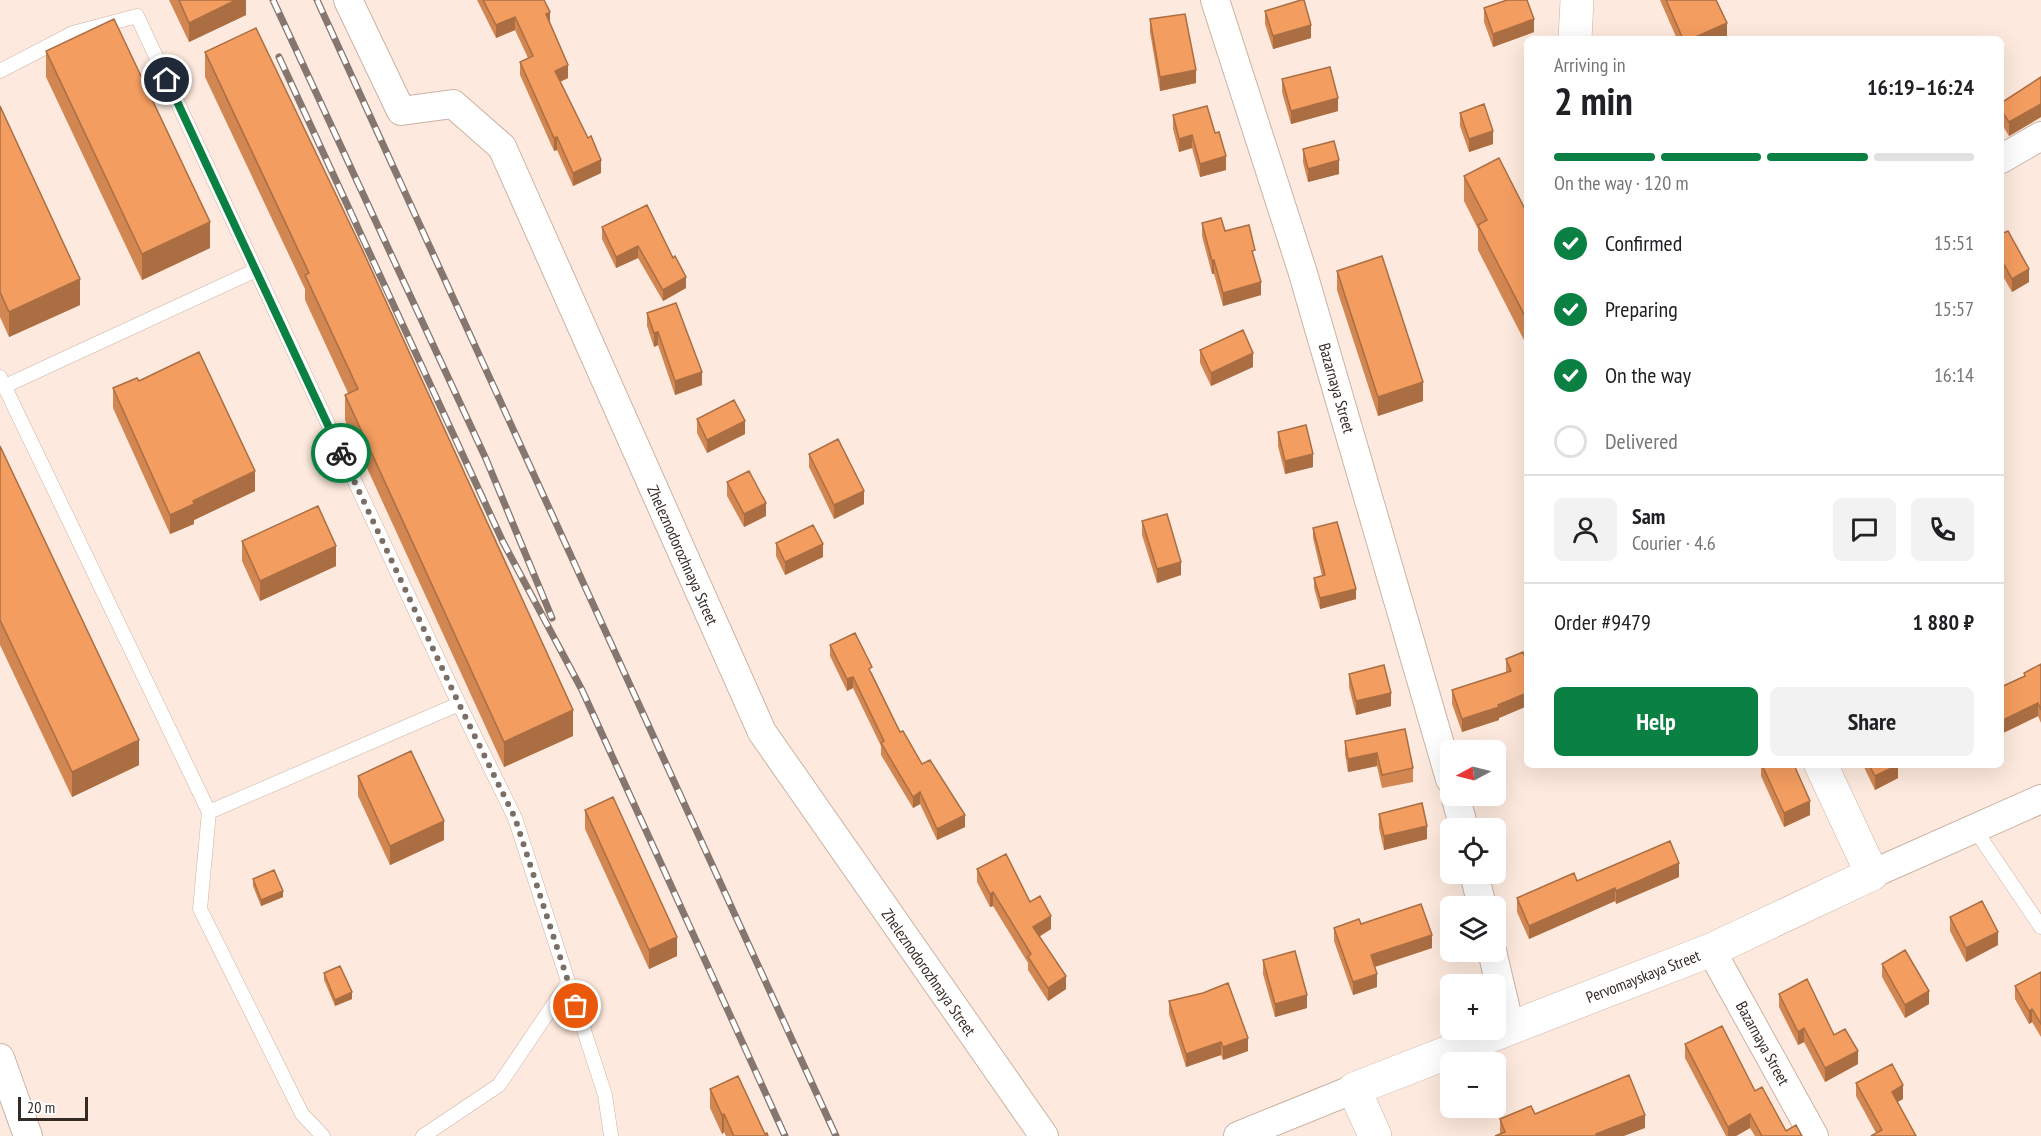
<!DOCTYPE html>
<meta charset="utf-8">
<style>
:root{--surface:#fff;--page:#f2f2f2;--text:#202124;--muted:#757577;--line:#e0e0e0;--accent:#0b8043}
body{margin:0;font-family:"PT Sans Narrow",sans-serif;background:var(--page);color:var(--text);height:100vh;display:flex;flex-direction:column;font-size:22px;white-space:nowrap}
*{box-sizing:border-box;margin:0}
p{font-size:20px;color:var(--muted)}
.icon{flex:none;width:33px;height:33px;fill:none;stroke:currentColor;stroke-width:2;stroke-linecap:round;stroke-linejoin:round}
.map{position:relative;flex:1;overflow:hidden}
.drawer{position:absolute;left:1524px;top:36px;width:480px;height:732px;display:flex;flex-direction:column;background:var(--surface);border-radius:9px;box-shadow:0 6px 24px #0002}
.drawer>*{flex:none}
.needle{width:39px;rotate:263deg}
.fabs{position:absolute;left:1440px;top:740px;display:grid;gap:12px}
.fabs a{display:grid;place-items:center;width:66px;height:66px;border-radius:9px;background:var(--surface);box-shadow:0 6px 24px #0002;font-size:30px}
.scale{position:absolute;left:18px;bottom:15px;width:70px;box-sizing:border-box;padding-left:6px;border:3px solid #352b25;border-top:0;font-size:16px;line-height:21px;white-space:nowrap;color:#352b25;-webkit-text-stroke:4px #fff;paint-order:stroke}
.pin{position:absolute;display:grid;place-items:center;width:51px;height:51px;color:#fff;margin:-26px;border:3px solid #fff;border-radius:50%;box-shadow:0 2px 6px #0007}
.courier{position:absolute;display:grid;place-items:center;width:60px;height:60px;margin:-30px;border:4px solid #0b8043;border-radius:50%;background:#fff;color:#222;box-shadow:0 2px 8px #0007}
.overview em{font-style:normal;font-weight:800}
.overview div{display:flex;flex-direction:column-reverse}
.overview{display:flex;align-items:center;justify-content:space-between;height:102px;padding:0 30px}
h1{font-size:39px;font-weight:800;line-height:45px}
.bar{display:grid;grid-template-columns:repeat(4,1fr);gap:9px 6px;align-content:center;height:72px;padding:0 30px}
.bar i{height:8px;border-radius:4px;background:var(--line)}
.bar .selected{background:var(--accent)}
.bar p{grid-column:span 4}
.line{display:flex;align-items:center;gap:15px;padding:0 30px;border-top:2px solid var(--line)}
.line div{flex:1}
.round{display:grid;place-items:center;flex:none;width:63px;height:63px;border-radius:9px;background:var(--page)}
ol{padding:0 30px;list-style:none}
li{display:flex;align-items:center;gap:18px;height:66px}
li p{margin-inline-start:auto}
li .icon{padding:6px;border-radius:50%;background:var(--accent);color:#fff;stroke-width:4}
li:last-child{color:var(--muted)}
li i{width:33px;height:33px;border:3px solid var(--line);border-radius:50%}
.cta{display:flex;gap:12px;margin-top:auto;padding:12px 30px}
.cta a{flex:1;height:69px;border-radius:9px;background:var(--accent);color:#fff;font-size:24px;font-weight:800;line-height:69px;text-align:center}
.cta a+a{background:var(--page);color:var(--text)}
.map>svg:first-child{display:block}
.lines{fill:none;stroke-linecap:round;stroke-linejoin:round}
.service-casing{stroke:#cab3a4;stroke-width:15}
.minor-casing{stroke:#cab3a4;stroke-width:30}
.tertiary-casing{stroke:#cab3a4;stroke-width:34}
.service{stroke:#fff;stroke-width:14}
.minor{stroke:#fff;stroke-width:28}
.tertiary{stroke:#fff;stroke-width:33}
.rail-casing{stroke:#85776f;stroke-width:7}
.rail{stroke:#fff;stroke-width:4.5;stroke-dasharray:14;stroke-linecap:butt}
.wall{fill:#d28753}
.shaded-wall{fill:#ab6e43}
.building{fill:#f49d60;stroke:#ab6e43;stroke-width:1.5}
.done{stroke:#7b6e65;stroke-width:6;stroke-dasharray:0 10.8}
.route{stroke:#0b8043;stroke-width:8}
.labels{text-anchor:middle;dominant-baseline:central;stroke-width:6;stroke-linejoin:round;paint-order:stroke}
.street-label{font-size:16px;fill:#352b25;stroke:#fff}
</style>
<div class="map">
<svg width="2041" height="1136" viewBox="0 0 2041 1136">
<rect width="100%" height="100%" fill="#fde9dd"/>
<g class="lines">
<defs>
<path id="service" d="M0,71l73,-38 64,-17 322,688 56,114 90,277 6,41
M0,377l209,435 -9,97 102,205 21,22
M5,386l251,-116
M209,812l250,-108
M1974,828l67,99
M423,1136l76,-51 69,-102"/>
<path id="minor" d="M348,0l53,111 52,-7 49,43 260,585 282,404
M1215,0l87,270 148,509
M2001,159l40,-23
M1455,795l9,33
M1474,873l8,33
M1872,874l169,-75
M1711,950l103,186
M1492,951l18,76
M0,1058l28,78
M1238,1136l116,-47"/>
<path id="tertiary" d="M1575,39l2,-39
M1375,1136l-21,-47 357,-139 161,-76 -51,-109"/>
</defs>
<use href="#service" class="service-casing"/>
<use href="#minor" class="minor-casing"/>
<use href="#tertiary" class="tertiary-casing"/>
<use href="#service" class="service"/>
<use href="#minor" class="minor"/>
<use href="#tertiary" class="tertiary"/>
<defs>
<path id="rail" d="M273,0l213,459 66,159
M317,0l519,1136
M279,57l224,485 79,148 203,446"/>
</defs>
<use href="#rail" class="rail-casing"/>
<use href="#rail" class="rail"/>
</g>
<path class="wall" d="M169,0h77v15l-57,27z
M477,0h33l40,23 18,55 -8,4 41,91 -28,13 -16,-36 -3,1 -34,-76v-13l8,-4 -13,-28 -19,8z
M1660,0h56l11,37 -6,2h-44z
M1484,8l50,24 -41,15 -9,-25z
M1265,11l46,27 -38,11 -8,-25z
M1150,19l46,64 -36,8 -10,-59z
M46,51l164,197 -68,32 -96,-203z
M205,52l368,684 -69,31 -159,-347v-25l3,-2 -43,-93v-11l-100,-212z
M2041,77v40l-32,19 -8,-13v-20z
M1282,79l56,32 -47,13 -9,-32z
M0,106l80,199 -71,32 -9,-20z
M1460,113l33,31 -24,8 -9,-26z
M1173,115l42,18 11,37 -26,7 -8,-29 -13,4 -6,-23z
M1303,149l36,25 -31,8 -5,-20z
M1464,176l63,37v133l-49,-96v-21l-14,-28z
M647,205l39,83 -23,13 -25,-43 -22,10 -14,-29v-12z
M1202,223l23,8 30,30 6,34 -38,11 -9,-32h-2l-10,-38z
M2001,234l28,48 -17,10 -11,-19z
M1337,271l86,130 -45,15 -41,-126z
M647,313l55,72 -27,10 -17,-50 -4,2 -7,-21z
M1200,350l53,17 -42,19 -11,-23z
M139,381l116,110 -61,29v4l-24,10 -57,-126v-20z
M697,419l48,15 -38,19 -10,-20z
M1278,432l35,35 -28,7 -7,-28z
M0,446l139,319 -67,32 -72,-152z
M809,454l55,50 -30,15 -25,-52z
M727,482l39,34 -22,11 -17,-31z
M1142,521l39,54 -24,8 -15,-48z
M1313,528l43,71 -36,10 -6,-21v-10l8,-2 -9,-38z
M242,541l94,25 -76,35 -18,-40z
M776,543l47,14 -38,18 -9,-19z
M830,645l42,28 28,59 65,95 -28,13 -17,-36 -7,4 -32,-53v-9l-28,-58 -6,3 -17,-35z
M1506,659l21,3v44l-28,12v2l-37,12 -10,-28v-14l54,-17z
M2041,664v59l-3,-7 -37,18v-47l23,-11v-3z
M1349,674l42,32 -35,9 -7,-28z
M1345,741l68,27v14l-31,6 -5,-22 -29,6 -3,-18z
M1761,765h33l16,50 -26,12 -23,-51z
M1863,765h35v13l-23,12z
M358,776l86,64 -54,25 -32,-69z
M585,810l92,146 -28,13 -64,-140z
M1379,814l48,25 -43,11 -5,-22z
M977,869l53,33 21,27 -12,8 27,52 -18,12 -20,-31v-7l-35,-57 -3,1 -13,-25z
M1679,877l-63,27 -1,-3 -86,38 -12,-27v-14l60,-17z
M253,879l30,18 -22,9 -8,-20z
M1950,917l48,28 -32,17 -16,-31z
M1361,924l71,24 -57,19 2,20 -24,8 -19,-54v-13z
M1263,960l44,48 -32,9 -12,-43z
M1882,964l47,40 -24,14 -23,-41z
M2041,972v65l-9,-15 -3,2 -14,-25v-13z
M324,973l28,26 -17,7 -11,-26z
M1779,994l55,41 24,29 -33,18 -21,-40 -6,3 -19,-38z
M1169,1001l79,50 -25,9 -2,-5 -35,12 -17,-53z
M1685,1044l70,47 31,40 16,5h-47l-5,-8 -14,8h-10l-41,-78z
M1856,1083l47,16 -6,3 19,34 -40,-3 -20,-37z
M710,1089l55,45 3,2h-42l-2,-4 -2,2 -12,-26z
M1535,1114l110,14 -145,6v-15z"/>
<path class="shaded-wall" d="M236,0h10v15l-57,27v-19z
M550,12v13l-4,-11z
M515,17v13l-19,8v-13z
M1534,19v13l-41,15v-13z
M1727,23v14l-6,2h-30z
M1311,25v13l-38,11v-13z
M568,65v13l-13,6v-13z
M1196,70v13l-36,8v-14z
M1338,98v13l-47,13v-13z
M2041,104v13l-32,19v-14z
M1493,131v13l-24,8v-13z
M1192,135v13l-13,4v-13z
M557,137v13l-3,1v-13z
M1226,156v14l-26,7v-13z
M601,160v13l-28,13v-13z
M1339,160v14l-31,8v-13z
M210,222v26l-68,32v-26z
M638,246v12l-22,10v-11z
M1214,260v14h-2v-13z
M2029,269v13l-17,10v-13z
M686,277v11l-23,13v-11z
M80,279v26l-71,32v-25z
M1261,282v13l-38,11v-13z
M658,332v13l-4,2v-14z
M1253,353v14l-42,19v-13z
M702,372v13l-27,10v-14z
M1423,382v19l-45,15v-19z
M745,421v13l-38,19v-13z
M1313,454v13l-28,7v-13z
M255,471v20l-61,29v4l-24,10v-19l23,-14z
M864,491v13l-30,15v-14z
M766,503v13l-22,11v-13z
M823,544v13l-38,18v-13z
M336,546v20l-76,35v-20z
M1181,562v13l-24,8v-14z
M1356,589v10l-36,10v-11z
M853,677v11l-6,3v-12z
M1391,693v13l-35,9v-14z
M1527,693v13l-28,12v2l-37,12v-13z
M2038,703v13l-37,18v-13z
M573,710v26l-69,31v-25z
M139,740v25l-67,32v-25z
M1377,753v13l-29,6v-13z
M1898,765v13l-23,12v-14z
M920,792v12l-7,4v-11z
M1810,801v14l-26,12v-14z
M965,815v12l-28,13v-11z
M444,821v19l-54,25v-19z
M1427,826v13l-43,11v-14z
M1679,863v14l-63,27v-13z
M1615,888v13l-86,38v-13z
M283,891v6l-22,9v-6z
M993,892v14l-3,1v-13z
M1051,916v13l-18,11v-13z
M1998,932v13l-32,17v-14z
M1432,935v13l-61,20v-13z
M677,937v19l-28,13v-19z
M1377,974v13l-24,8v-13z
M1066,976v13l-18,12v-13z
M1929,991v13l-24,14v-13z
M352,992v7l-17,7v-6z
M1307,995v13l-32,9v-13z
M2032,1009v13l-3,2v-13z
M1804,1028v14l-6,3v-13z
M1248,1038v13l-25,9v-13z
M1221,1042v13l-35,12v-13z
M1858,1051v13l-33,18v-14z
M1903,1085v14l-11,6v-13z
M724,1114v18l-2,2v-19z
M1750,1114v14l-14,8h-8v-9z
M1645,1115v13l-21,8h-28v-2z"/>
<path class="building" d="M179,0h57l-47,23z
M483,0h61l6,12 -4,2 22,51 -13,6 33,67 3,-2 10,24 -28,13 -16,-36 -3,1 -34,-76 13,-6 -18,-39 -19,8z
M1301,0h3l7,25 -38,11 -8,-25z
M1507,0h20l7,19 -41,15 -9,-26z
M1666,0h50l11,23 -36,16h-8z
M1185,14l11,56 -36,7 -10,-58z
M114,19l96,203 -68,32 -96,-203z
M256,28l106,221 211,461 -69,32 -159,-347 13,-6 -53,-114 4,-2 -104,-221z
M1330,67l8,31 -47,13 -9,-32z
M2041,77v27l-32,18 -8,-12v-7z
M1484,104l9,27 -24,8 -9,-26z
M0,106l80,173 -71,33 -9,-20z
M1207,106l8,27 4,-1 7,24 -26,8 -8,-29 -13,4 -6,-24z
M1334,141l5,19 -31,9 -5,-20z
M1499,158l28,55v107l-49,-95 9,-5 -23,-44z
M647,205l26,53 2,-2 11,21 -23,13 -25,-44 -22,11 -14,-30z
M1221,218l4,13 24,-6 6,25 -3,1 9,31 -38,11 -9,-33 -2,1 -10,-38z
M2008,231l21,38 -17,10 -11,-20v-25z
M1382,256l41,126 -45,15 -41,-126z
M676,303l26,69 -27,9 -17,-49 -4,1 -7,-20z
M1243,330l10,23 -42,20 -11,-23z
M199,352l56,119 -62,30 1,3 -24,11 -57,-127 24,-10 2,3z
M734,400l11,21 -38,19 -10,-21z
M1306,425l7,29 -28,7 -7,-29z
M838,439l26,52 -30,14 -25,-51z
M0,446l139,294 -67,32 -72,-152z
M749,471l17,32 -22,11 -17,-32z
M318,506l18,40 -76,35 -18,-40z
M1167,514l14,48 -24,7 -15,-48z
M1337,522l19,67 -36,9 -6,-20 11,-3 -12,-47z
M813,525l10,19 -38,18 -9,-19z
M855,633l17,34 -3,2 31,63 3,-1 19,33 8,-4 35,55 -28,14 -17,-37 -7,5 -32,-54 3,-2 -31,-64 -6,2 -17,-34z
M1523,652l4,10v31l-29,12 1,2 -37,12 -10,-29 59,-19 -5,-12z
M2041,664v46l-3,-7 -37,18v-34l24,-11 -1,-3z
M1384,665l7,28 -35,8 -7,-27z
M1405,729l8,39 -31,7 -5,-22 -29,6 -3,-18z
M411,751l33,70 -54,25 -32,-70z
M1762,765h32l16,36 -26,12z
M1869,765h29l-23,11z
M613,797l64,140 -28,13 -64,-140z
M1422,803l5,23 -43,10 -5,-22z
M1670,841l9,22 -63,28 -1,-3 -86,38 -12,-28 57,-25 3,8z
M1006,854l24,48 10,-6 11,20 -18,11 33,49 -18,12 -20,-31 3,-3 -38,-62 -3,2 -13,-25z
M274,870l9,21 -22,9 -8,-21z
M1982,901l16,31 -32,16 -16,-31z
M1421,904l11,31 -61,20 6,19 -24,8 -19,-54 25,-9 2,5z
M1905,950l24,41 -24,14 -23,-41z
M1295,951l12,44 -32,9 -12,-44z
M340,966l12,26 -17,8 -11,-27z
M2041,972v52l-9,-15 -3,2 -14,-25z
M1807,979l27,56 11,-6 13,22 -33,17 -21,-40 -6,4 -19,-38z
M1228,983l20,55 -25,9 -2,-5 -35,12 -17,-53 34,-8z
M1722,1026l33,65 7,-4 24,44 10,-6 6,11h-40l-12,-22 -22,13 -43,-83z
M1892,1064l11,21 -11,7 24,44h-45l11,-6 -26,-47z
M1629,1075l16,40 -49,19 1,2h-102l10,-4 -5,-13 31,-13 4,8z
M738,1076l27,58 2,-1 1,3h-34l-10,-22 -2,1 -12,-26z"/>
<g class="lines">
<path class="done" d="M341,453l118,251 56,114 61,188"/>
<path class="route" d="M167,80l174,373"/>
</g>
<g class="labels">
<g class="street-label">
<text transform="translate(1337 388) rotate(74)">Bazarnaya Street</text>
<text transform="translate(683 555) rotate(66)">Zheleznodorozhnaya Street</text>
<text transform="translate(929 972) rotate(55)">Zheleznodorozhnaya Street</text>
<text transform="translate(1643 976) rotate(-21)">Pervomayskaya Street</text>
<text transform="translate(1763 1043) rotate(61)">Bazarnaya Street</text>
</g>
</g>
</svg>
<div class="fabs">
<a><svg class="needle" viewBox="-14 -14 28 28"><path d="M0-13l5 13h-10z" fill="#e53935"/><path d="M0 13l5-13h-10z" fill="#757577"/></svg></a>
<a><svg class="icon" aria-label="locate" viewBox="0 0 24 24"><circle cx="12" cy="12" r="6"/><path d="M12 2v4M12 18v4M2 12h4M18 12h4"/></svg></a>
<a><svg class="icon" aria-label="layers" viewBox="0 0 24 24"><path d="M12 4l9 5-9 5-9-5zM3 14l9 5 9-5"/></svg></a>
<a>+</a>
<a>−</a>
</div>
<div class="scale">20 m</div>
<div class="pin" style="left:576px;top:1006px;background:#ea580c"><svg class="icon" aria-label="bag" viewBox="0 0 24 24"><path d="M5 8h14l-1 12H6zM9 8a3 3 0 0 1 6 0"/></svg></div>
<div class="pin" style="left:167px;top:80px;background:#1f2937"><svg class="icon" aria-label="home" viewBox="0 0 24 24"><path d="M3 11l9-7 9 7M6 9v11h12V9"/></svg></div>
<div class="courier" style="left:341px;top:453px"><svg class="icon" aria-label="bike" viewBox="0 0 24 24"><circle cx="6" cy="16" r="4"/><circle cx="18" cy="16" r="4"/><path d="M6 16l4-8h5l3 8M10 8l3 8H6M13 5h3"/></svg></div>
<section class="drawer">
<div class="overview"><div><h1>2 min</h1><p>Arriving in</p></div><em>16:19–16:24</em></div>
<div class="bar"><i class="selected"></i><i class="selected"></i><i class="selected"></i><i></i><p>On the way · 120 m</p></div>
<ol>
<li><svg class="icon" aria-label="check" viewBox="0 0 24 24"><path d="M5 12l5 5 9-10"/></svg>Confirmed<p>15:51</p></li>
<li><svg class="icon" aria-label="check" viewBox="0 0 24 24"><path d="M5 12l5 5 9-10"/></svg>Preparing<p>15:57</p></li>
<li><svg class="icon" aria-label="check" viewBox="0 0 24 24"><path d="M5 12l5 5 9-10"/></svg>On the way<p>16:14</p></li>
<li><i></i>Delivered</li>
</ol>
<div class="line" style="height:108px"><a class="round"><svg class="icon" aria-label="person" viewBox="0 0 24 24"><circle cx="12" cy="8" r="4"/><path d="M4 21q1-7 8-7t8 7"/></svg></a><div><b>Sam</b><p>Courier · 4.6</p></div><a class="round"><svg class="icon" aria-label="chat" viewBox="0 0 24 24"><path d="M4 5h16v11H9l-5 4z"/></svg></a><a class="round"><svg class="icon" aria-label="phone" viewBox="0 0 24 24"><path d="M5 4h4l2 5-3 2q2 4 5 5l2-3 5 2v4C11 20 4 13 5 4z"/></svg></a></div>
<div class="line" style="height:78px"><div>Order #9479</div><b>1 880 ₽</b></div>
<div class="cta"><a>Help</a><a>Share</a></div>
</section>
</div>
